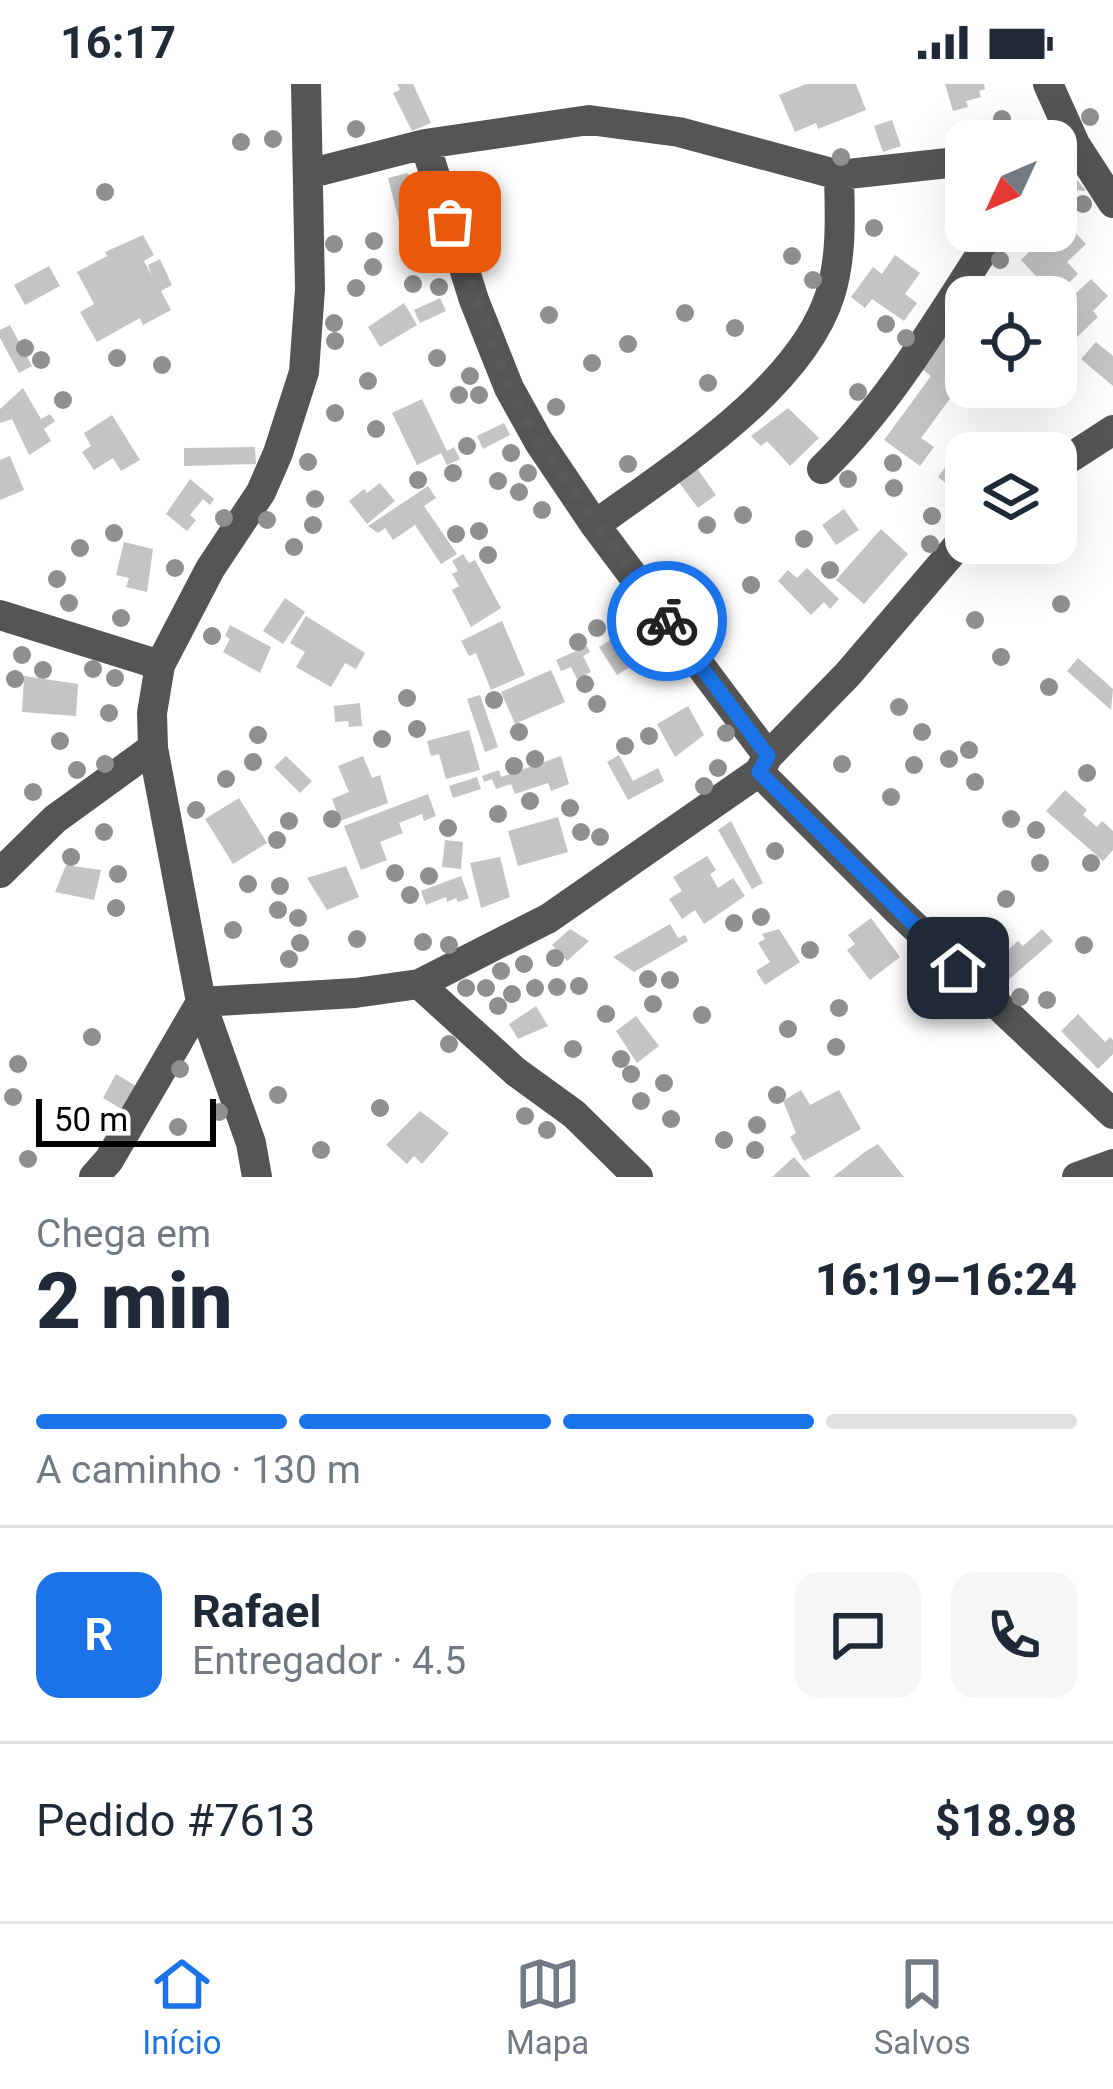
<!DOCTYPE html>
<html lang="pt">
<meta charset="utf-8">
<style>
:root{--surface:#fff;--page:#f6f6f7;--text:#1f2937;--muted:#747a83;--line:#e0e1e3;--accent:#1a73e8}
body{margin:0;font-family:Roboto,sans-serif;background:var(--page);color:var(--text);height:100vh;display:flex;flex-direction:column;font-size:45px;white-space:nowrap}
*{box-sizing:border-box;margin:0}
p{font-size:39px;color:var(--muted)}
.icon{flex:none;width:66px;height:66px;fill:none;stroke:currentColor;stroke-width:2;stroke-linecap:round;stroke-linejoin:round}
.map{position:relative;height:1093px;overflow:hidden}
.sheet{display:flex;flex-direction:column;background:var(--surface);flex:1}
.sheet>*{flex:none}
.needle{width:78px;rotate:226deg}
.controls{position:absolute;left:945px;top:36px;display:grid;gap:24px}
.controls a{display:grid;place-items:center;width:132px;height:132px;border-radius:24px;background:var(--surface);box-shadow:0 12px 48px #0002;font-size:60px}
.scale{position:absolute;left:36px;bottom:30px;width:180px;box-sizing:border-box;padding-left:12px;border:6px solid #000;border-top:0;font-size:33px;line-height:42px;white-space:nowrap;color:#000;-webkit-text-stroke:9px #fff;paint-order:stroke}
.pin{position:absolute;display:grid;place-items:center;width:102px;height:102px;color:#fff;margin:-51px;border-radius:24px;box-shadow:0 6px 18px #0006}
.courier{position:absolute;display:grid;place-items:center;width:120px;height:120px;margin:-60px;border:9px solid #1a73e8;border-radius:50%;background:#fff;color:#222;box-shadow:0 3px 15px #0007}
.head em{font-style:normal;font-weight:800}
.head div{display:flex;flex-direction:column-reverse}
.head{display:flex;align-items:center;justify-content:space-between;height:204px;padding:0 36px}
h1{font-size:78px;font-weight:800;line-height:90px}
.bar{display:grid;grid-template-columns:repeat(4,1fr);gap:18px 12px;align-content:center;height:144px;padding:0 36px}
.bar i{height:15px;border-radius:9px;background:var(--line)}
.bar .on{background:var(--accent)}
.bar p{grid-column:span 4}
.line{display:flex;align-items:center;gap:30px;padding:0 36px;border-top:3px solid var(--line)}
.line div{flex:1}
.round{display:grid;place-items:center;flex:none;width:126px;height:126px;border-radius:24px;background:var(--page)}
.status{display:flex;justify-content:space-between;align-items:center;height:84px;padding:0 60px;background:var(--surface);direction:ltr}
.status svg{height:33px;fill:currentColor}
.tab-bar{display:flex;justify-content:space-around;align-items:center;height:168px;border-top:3px solid var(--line);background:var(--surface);font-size:33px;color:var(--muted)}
.tab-bar a{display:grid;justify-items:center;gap:6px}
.tab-bar .on{color:var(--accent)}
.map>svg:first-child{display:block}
.building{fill:#c4c4c4}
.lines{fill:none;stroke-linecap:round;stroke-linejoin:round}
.minor{stroke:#555;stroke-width:30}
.tree{fill:#8f8f8f}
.done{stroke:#595959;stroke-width:12;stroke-dasharray:0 21.6}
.route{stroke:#1a73e8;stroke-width:15}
</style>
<div class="status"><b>16:17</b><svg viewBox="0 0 49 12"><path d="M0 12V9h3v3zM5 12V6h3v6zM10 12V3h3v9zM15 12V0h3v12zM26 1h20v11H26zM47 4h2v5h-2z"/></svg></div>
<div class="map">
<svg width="1113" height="1093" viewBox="0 0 1113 1093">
<rect width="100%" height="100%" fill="#fff"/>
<path class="building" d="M397,0h16l18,39 -19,8 -19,-38 7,-3z
M806,0h50l10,26 -48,19 -2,-6 -21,9 -16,-37z
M945,0h39l1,5 -6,2 2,6 -15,4 2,6 -15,4z
M892,36l9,26 -18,6 -9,-26z
M1065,81l21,26 -30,-3v-10z
M408,89l20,26 2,18 -30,8 -12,-47z
M1072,145l14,15 -19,18 11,12 -23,22 -34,-36 23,-23 10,10z
M143,151l11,20 -10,6 8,15 -4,-11 12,-6 12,26 -11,6 10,19 -28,15 -3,-7 -43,24 -17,-30 14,-8 -17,-32 30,-16 -2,-4z
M895,171l25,18 -15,21 12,9 -13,18 -32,-22 -7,9 -14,-11 22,-30 9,7z
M49,182l11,20 -35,19 -11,-20z
M1091,195l17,17 -15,15 5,6 -29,28 -13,-13v-20z
M440,214l6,13 -26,12 -6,-13z
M404,219l13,22 -37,22 -12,-20z
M10,241l22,41 -13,7 -19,-35v-8z
M944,252l22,16v31l-3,-2 -42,57 13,9 -14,19 -36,-26 47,-64 -10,-8z
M1096,258l17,14v30l-32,-27z
M23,304l18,31 9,-5 5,7 -11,8 7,12 -22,14 -17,-36 -12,4v-14z
M422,315l25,52 7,-4 6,12 -13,6 -6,-12 -24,12 -25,-52z
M788,324l31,30 -29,28 -23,-25 -6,5 -10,-10z
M112,331l28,45 -19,11 -8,-13 -19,12 -12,-18 9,-6 -7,-13z
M504,339l6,12 -27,14 -6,-13z
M255,363l1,17 -72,2v-18z
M10,372l14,34 -24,10v-40z
M951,375l15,12 -2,26 -26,-20z
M694,380l22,31 -18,13 -23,-31z
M190,395l24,20 -4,6 -7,-6 -13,16 6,5 -9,11 -21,-17z
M380,399l15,18 -28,23 -18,-23 15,-12 3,4z
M428,402l8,12 -12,8 33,48 -16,10 -26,-39 -22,15 -8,-12 -7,5 -10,-7z
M844,425l15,21 -23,15 -14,-20z
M881,445l27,25 -44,50 -28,-24z
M124,458l29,7 -6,43 -21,-5 3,-9 -13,-3z
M463,470l6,9 6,-3 26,48 -30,19 -19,-37 7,-4 -7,-12 6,-3 -6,-10z
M807,484l32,31 -9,10 -6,-7 -13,13 -33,-34 10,-11 9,8z
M285,514l20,14 -22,32 -20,-13z
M306,532l59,37 -9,16 -11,-6 -14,24 -35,-20 9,-15 -15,-9z
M502,537l23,54 -34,15 -15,-37 -7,3 -8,-15z
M640,537l18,28 -41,26 -18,-28z
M230,541l41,22 -11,26 -37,-21 7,-13 -5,-3z
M587,562l3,6 -7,4 8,16 -14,7 -6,-12 -10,4 -5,-11z
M1078,574l35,31 -2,21 -44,-39z
M551,586l14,32 -50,22 -14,-32z
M24,592l54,8 -2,32 -54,-4z
M480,611l18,52 -13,5 -18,-53z
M360,619l2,23 -13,1 -1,-6 -13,1 -1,-16z
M688,622l16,29 -29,22 -18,-33z
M469,646l11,40 -34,9 -7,-25 -8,2 -4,-15z
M619,671l14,26 25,-13 6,13 -36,19 -21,-38z
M286,672l26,25 -12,12 -26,-26z
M363,672l9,22 8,-3 8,28 -48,18 -8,-22 17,-7 -11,-26z
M561,672l8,28 -18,7 -3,-8 -33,11 -4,-10 -15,5 -4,-10 -8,3 -2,-6 17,-6 2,7z
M477,693l4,12 -28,9 -4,-12z
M1065,706l22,20 -4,5 14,12 5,-6 11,10v19l-10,11 -57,-50z
M428,710l8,22 -12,5 -2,-7 -23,9 4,10 -23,9 7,18 -26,10 -17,-44z
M239,714l28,45 -34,21 -28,-45z
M558,733l10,35 -50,14 -10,-35z
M731,737l32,62 -11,6 -34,-59z
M445,756l18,2 -2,27 -19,-2z
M707,772l9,14 -6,4 8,14 15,-10 12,18 -41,28 -9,-14 -13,9 -13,-20 13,-8 -9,-14z
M500,773l10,40 -29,11 -11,-45z
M66,781l35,5 -7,30 -39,-8z
M346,782l13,31 -32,13 -20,-32z
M461,792l8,22 -11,4 -2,-4 -9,4 -1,-5 -20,8 -5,-14z
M871,834l29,39 -30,23 -23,-30 8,-6 -7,-9z
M670,840l8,14 7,-3 3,6 -54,31 -21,-15z
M570,845l19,12 -22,20 -15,-16z
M779,845l21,33 -35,23 -9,-14 14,-9 -12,-19 7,-4 -3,-5z
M1042,845l11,12 -55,48 -15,-17 35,-31 5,5z
M536,922l12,20 -30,13 -9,-15z
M1078,930l27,28 5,-5 3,3v14l-15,15 -37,-38z
M636,932l23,30 -22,17 -21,-32z
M116,990l20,12 -13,24 -20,-12z
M801,1006l9,15 29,-15 22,39 -57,32 -14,-24 6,-4 -13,-32z
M420,1027l29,22 -27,31 -8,-8 -7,8 -21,-19z
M878,1060l26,33h-71l33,-26z
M794,1073l17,20h-39z"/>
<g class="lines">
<path class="minor" d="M1048,0l27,60 38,59
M425,60l49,156 35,88 30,54 56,83 173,231
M308,90l117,-30 164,-24 90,12 160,43 127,-14
M1056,383l57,-37
M822,385c71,-69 120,-156 174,-238
M595,441c77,-56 205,-136 235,-230 12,-38 10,-80 9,-120
M0,531l160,50
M759,688l136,136 218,206
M0,789l55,-54 98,-71
M419,900l97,88 58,42 64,63
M201,918l154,-9 64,-9 130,-66 210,-146 9,-16 80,-82 118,-138
M94,1093l15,-17 92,-158
M257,1093l-6,-34 -50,-141 -48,-254 -1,-35 8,-48 50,-96 51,-77 17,-39 26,-81 6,-83 -4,-205
M1077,1093l36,-13"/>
</g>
<g class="tree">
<circle cx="1090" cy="33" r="9"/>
<circle cx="1002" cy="35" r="9"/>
<circle cx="356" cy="45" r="9"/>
<circle cx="273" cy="55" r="9"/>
<circle cx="241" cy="58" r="9"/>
<circle cx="841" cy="73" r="9"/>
<circle cx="105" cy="108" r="9"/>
<circle cx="1083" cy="120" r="9"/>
<circle cx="874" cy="144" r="9"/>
<circle cx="374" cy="157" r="9"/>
<circle cx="334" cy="160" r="9"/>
<circle cx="792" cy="172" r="9"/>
<circle cx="1000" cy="176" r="9"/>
<circle cx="373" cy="183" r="9"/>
<circle cx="813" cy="196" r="9"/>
<circle cx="413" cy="200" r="9"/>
<circle cx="439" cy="203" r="9"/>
<circle cx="356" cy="204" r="9"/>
<circle cx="685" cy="229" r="9"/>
<circle cx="549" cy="231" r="9"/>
<circle cx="334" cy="239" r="9"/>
<circle cx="886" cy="240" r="9"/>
<circle cx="735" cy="244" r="9"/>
<circle cx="906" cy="254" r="9"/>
<circle cx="335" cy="257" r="9"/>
<circle cx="628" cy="260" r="9"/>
<circle cx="25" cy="264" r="9"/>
<circle cx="117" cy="274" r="9"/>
<circle cx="437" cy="274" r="9"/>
<circle cx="41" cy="276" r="9"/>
<circle cx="592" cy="279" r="9"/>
<circle cx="162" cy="281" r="9"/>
<circle cx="470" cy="292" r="9"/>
<circle cx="368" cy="297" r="9"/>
<circle cx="708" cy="299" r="9"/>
<circle cx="858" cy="308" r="9"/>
<circle cx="459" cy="311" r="9"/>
<circle cx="479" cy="311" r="9"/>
<circle cx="63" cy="316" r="9"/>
<circle cx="556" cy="323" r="9"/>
<circle cx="335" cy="329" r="9"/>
<circle cx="376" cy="345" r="9"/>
<circle cx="467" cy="362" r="9"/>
<circle cx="511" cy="369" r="9"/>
<circle cx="308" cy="378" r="9"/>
<circle cx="893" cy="379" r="9"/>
<circle cx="628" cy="380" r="9"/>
<circle cx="453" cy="389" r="9"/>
<circle cx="528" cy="389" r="9"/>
<circle cx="848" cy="395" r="9"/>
<circle cx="418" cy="396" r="9"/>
<circle cx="498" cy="397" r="9"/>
<circle cx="894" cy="404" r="9"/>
<circle cx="519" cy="408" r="9"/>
<circle cx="315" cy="415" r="9"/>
<circle cx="542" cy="426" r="9"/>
<circle cx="743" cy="431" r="9"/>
<circle cx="932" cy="432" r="9"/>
<circle cx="224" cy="434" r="9"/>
<circle cx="267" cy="436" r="9"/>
<circle cx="313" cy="441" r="9"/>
<circle cx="707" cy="441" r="9"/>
<circle cx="479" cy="447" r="9"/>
<circle cx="114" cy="449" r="9"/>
<circle cx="456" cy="450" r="9"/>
<circle cx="804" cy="455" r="9"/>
<circle cx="930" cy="460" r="9"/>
<circle cx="294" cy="463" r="9"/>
<circle cx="80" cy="464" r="9"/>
<circle cx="488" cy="471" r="9"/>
<circle cx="175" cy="484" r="9"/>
<circle cx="830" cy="486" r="9"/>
<circle cx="57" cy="495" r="9"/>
<circle cx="751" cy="501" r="9"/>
<circle cx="69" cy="519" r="9"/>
<circle cx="1061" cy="520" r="9"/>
<circle cx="121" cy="534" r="9"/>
<circle cx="975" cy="536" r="9"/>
<circle cx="597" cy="544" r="9"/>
<circle cx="212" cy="552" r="9"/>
<circle cx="578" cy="558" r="9"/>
<circle cx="22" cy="571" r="9"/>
<circle cx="664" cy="572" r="9"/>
<circle cx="1001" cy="573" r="9"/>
<circle cx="93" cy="585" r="9"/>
<circle cx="43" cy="586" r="9"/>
<circle cx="115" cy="594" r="9"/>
<circle cx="15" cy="595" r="9"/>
<circle cx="585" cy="600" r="9"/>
<circle cx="1049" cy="603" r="9"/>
<circle cx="407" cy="614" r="9"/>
<circle cx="494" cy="616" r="9"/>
<circle cx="597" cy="620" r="9"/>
<circle cx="899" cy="623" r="9"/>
<circle cx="109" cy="629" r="9"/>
<circle cx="417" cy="645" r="9"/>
<circle cx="519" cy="648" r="9"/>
<circle cx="922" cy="648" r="9"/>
<circle cx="726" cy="649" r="9"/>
<circle cx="258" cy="651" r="9"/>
<circle cx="649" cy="652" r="9"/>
<circle cx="382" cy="655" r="9"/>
<circle cx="60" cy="657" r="9"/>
<circle cx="625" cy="662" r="9"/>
<circle cx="969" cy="666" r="9"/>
<circle cx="535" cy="675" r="9"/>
<circle cx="949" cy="675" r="9"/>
<circle cx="253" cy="678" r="9"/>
<circle cx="105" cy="680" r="9"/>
<circle cx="842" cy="680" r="9"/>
<circle cx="914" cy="681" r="9"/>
<circle cx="514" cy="682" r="9"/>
<circle cx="718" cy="684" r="9"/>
<circle cx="77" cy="686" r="9"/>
<circle cx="1087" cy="689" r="9"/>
<circle cx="226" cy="695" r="9"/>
<circle cx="975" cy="698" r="9"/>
<circle cx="704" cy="702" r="9"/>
<circle cx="33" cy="708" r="9"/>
<circle cx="891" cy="713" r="9"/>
<circle cx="530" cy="717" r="9"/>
<circle cx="570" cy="724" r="9"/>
<circle cx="196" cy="726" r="9"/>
<circle cx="498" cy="730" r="9"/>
<circle cx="332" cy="735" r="9"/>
<circle cx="1011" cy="735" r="9"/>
<circle cx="289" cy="737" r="9"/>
<circle cx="448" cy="744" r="9"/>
<circle cx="1036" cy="746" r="9"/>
<circle cx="104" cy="748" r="9"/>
<circle cx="581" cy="748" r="9"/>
<circle cx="600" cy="753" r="9"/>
<circle cx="277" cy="756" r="9"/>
<circle cx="775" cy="767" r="9"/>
<circle cx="71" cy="773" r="9"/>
<circle cx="1040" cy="779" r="9"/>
<circle cx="1091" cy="779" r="9"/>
<circle cx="395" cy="789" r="9"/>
<circle cx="118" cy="790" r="9"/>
<circle cx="429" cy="792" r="9"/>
<circle cx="248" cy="800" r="9"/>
<circle cx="280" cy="802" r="9"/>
<circle cx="410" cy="811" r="9"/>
<circle cx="1006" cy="815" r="9"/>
<circle cx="116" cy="824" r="9"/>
<circle cx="278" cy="826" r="9"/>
<circle cx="761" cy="833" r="9"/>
<circle cx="298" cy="834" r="9"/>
<circle cx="734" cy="839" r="9"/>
<circle cx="960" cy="842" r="9"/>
<circle cx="233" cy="846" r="9"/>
<circle cx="357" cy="855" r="9"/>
<circle cx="423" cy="858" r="9"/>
<circle cx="300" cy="859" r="9"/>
<circle cx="449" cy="861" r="9"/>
<circle cx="1084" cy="861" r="9"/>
<circle cx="810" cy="866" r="9"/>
<circle cx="555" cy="874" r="9"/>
<circle cx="289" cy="875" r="9"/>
<circle cx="524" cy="880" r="9"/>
<circle cx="501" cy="887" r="9"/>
<circle cx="648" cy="895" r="9"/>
<circle cx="670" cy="896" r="9"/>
<circle cx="579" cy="902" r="9"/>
<circle cx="557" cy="903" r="9"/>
<circle cx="466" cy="904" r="9"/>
<circle cx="486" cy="904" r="9"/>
<circle cx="535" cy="904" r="9"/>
<circle cx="512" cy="910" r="9"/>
<circle cx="1020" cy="913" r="9"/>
<circle cx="1047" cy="916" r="9"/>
<circle cx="653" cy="920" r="9"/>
<circle cx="931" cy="920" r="9"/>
<circle cx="498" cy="922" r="9"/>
<circle cx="839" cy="924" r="9"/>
<circle cx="606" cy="930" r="9"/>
<circle cx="702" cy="931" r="9"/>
<circle cx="788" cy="945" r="9"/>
<circle cx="92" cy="953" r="9"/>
<circle cx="449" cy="960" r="9"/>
<circle cx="836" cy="963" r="9"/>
<circle cx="573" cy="965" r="9"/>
<circle cx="621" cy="975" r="9"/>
<circle cx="18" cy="980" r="9"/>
<circle cx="180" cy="985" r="9"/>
<circle cx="631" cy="990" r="9"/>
<circle cx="664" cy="999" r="9"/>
<circle cx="278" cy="1011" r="9"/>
<circle cx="777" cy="1011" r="9"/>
<circle cx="13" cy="1013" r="9"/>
<circle cx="641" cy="1017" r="9"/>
<circle cx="380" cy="1024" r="9"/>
<circle cx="219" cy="1028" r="9"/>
<circle cx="525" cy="1032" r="9"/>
<circle cx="671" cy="1035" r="9"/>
<circle cx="757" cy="1041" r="9"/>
<circle cx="178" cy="1043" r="9"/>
<circle cx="547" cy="1046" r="9"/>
<circle cx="724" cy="1056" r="9"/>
<circle cx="321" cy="1066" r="9"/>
<circle cx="755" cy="1066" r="9"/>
<circle cx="28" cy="1075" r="9"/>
</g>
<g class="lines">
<path class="done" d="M450,138l59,166 29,54 129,179"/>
<path class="route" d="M667,537l101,135 -9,16 199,196"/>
</g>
</svg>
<div class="controls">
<a><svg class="needle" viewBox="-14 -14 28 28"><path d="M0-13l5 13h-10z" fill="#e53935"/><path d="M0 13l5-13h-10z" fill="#747a83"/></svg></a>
<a><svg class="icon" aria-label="locate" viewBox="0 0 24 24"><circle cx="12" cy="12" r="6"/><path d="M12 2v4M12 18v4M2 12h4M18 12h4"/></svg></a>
<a><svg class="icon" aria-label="layers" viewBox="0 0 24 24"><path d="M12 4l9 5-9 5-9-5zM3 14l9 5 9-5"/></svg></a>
</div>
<div class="scale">50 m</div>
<div class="pin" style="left:450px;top:138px;background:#ea580c"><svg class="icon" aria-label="bag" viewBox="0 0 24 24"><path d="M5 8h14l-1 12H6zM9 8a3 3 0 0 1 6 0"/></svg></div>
<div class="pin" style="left:958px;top:884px;background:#1f2937"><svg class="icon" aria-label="home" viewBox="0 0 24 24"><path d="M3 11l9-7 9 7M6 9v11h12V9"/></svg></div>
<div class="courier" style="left:667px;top:537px"><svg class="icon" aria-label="bike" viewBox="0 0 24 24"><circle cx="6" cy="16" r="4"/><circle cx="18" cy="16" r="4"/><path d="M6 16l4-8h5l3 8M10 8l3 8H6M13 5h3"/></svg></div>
</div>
<section class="sheet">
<div class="head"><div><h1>2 min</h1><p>Chega em</p></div><em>16:19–16:24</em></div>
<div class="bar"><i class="on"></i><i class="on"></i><i class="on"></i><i></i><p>A caminho · 130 m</p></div>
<div class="line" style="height:216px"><b class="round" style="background:var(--accent);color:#fff">R</b><div><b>Rafael</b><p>Entregador · 4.5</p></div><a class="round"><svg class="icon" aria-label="chat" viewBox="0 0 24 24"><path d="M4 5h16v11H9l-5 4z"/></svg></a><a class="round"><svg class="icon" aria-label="phone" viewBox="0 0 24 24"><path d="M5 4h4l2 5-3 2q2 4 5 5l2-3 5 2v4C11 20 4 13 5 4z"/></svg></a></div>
<div class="line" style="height:156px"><div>Pedido #7613</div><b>$18.98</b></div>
</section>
<nav class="tab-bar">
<a class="on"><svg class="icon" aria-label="home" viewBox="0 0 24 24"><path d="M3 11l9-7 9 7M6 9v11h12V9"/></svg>Início</a>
<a><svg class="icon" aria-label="map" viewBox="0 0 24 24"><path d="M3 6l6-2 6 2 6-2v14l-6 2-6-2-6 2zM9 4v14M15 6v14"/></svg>Mapa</a>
<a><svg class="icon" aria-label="saved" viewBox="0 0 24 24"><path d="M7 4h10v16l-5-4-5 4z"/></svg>Salvos</a>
</nav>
